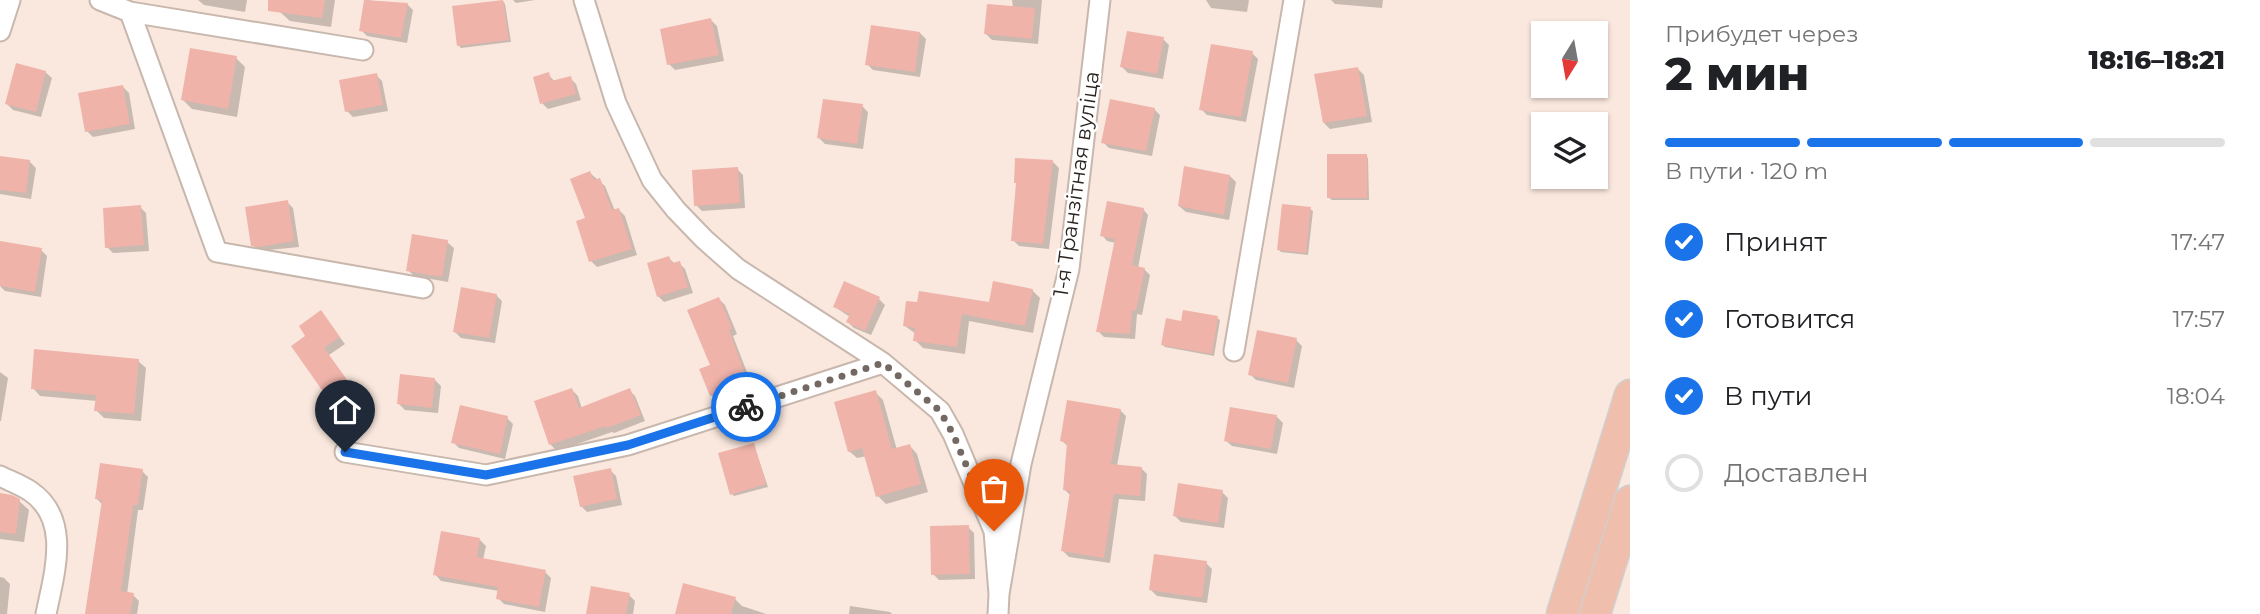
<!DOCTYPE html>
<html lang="ru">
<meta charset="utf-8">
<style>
:root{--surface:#fff;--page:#f6f6f6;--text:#202124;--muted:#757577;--line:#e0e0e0;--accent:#1a73e8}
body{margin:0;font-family:Montserrat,sans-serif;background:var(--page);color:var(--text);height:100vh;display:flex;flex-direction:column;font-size:26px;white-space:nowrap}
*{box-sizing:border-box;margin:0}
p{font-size:23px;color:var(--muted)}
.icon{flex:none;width:38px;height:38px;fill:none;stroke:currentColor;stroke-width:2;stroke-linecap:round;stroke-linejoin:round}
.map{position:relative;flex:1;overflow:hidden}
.drawer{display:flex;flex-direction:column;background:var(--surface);width:630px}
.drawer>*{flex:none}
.needle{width:46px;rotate:191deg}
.fabs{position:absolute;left:1531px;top:21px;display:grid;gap:14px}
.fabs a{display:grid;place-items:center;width:77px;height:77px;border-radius:0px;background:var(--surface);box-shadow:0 2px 5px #0004;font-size:35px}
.pin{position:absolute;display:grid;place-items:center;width:60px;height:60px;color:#fff;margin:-72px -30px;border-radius:50% 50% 50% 0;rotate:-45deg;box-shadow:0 0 7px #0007}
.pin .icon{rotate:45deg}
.courier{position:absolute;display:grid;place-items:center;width:70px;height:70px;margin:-35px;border:5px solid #1a73e8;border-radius:50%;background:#fff;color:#222;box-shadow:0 2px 9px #0007}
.overview em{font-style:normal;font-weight:800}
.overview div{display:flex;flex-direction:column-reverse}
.overview{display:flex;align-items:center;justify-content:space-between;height:119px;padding:0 35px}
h1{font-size:46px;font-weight:800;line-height:52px}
.bar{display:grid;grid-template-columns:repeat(4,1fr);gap:10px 7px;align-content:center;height:84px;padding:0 35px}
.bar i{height:9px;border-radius:5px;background:var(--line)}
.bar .selected{background:var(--accent)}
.bar p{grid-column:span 4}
ol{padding:0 35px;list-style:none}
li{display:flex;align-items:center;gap:21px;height:77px}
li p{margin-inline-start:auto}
li .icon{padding:7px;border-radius:50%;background:var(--accent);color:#fff;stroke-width:4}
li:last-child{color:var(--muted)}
li i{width:38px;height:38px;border:4px solid var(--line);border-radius:50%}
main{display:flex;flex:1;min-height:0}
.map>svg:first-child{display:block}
.shadow{fill:#0003}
.building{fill:#efb3aa}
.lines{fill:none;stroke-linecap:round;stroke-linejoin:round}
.street-casing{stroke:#c8b7ad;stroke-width:23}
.primary-casing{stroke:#d0cfce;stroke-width:33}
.street{stroke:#fff;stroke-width:19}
.primary{stroke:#f0bead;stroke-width:30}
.done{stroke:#736962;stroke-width:7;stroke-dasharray:0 12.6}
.route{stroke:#1a73e8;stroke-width:9}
.labels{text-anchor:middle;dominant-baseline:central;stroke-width:5;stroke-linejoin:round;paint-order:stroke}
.street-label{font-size:21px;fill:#2b2420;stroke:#fff}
</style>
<main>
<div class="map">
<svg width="1630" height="614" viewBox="0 0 1630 614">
<rect width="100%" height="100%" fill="#fae8de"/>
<path class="shadow" d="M198,0h49l-2,12 -41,-7z
M282,0h53l-4,27 -41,-6 -10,-9z
M366,0l41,4 6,6 -6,33 -40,-7 -6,-6z
M513,0h22l-19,3z
M1012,0h30l-4,44 -46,-4 -6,-6 27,-26z
M1206,0h43l-2,12 -36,-4z
M1331,0h52l-1,8 -47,-4z
M503,1l2,3 6,38 -50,6 -2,-2z
M711,20l6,6 7,35 -49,9 -6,-6z
M920,33l6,6 -6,38 -47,-7 -6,-6z
M1163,39l6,6 -6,34 -35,-6 -6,-6z
M1252,53l6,6 -12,63 -39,-7 -6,-6z
M236,58l9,9 -8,50 -45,-8 -9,-9z
M1358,69l6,6 8,47 -42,7 -6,-6z
M45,72l7,6 -11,39 -28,-7 -6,-6z
M548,74l7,8 15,-4 6,6 5,16 -33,9 -6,-6z
M376,75l6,6 6,30 -35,6 -6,-6z
M123,87l6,6 6,36 -42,8 -6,-6z
M862,106l6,6 -5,37 -38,-5 -6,-6z
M1154,109l6,6 -8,41 -43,-8 -6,-6z
M1366,156l2,2 1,42h-37l-3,-2z
M0,158l30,4 6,6 -5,31 -31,-5z
M1053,162l6,6 -10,81 -30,-3 -6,-6 5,-55z
M737,169l6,6 2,33 -43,3 -6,-6z
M590,173l15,13 10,25 4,-1 6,6 12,39 -40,12 -6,-6 -13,-39 9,-3z
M1230,176l6,6 -7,38 -43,-8 -7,-6z
M287,202l6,6 6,39 -40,4 -6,-6z
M140,207l6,6 3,38 -36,2 -6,-6z
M1143,209l5,6 -10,53 6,1 6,6 -8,40 -5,-1 -2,25 -31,-2 -6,-6 18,-88 -9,-2 -5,-6z
M1310,209l3,2 -5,44 -27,-3 -3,-3z
M447,242l7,6 -6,34 -34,-6 -6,-6z
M41,250l6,6 -6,41 -36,-6 -5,-5v-20z
M669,258l6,6 4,-1 6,6 8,24 -29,9 -6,-6z
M1032,290l8,8 -7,35 -64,-12 -4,33 -42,-6 -8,-8 1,-6 -11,-8z
M496,295l6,6 -7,42 -34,-5 -6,-6z
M719,299l6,6 12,29 -4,2 20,52 -36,13 -6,-6z
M879,299l6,6 -14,30 -17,-7 -6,-6 2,-5 -15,-10z
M321,313l24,31 -16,11 40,56 -19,14 -6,-6 -36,-83z
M1217,318l3,2 -6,36 -49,-9 -2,-2 20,-22z
M1296,340l6,6 -8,42 -38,-8 -6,-6z
M138,361l8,7 -5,53 -37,-3 -8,-8 1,-9 -57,-5 -7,-8z
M0,372l8,6 -7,43h-1z
M435,380l6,6 -3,27 -33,-3 -6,-6z
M572,390l6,6 4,13 47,-19 6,6 10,25 -31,12 -2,-1 -55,19 -6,-6 -15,-43z
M875,392l8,8 14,50 13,-4 7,8 11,38 -42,12 -8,-8 -11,-40 -10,2 -8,-7z
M1120,410l6,6 -9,50 24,2 6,6 -2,27 -26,-2 -9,64 -41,-6 -6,-6 8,-55 -6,-6 4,-43 -7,-6z
M1277,417l6,6 -6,31 -45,-8 -7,-6z
M507,418l6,6 -8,35 -46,-11 -6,-6z
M754,445l14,42 -34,9 -2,-2z
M610,470l6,6 6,29 -35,7 -6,-6z
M142,471l6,6 -5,33h-5l-11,84 6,1 6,6 -2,13h-51l17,-109 -7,-7z
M1222,492l6,6 -4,30 -43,-6 -6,-6z
M0,495l19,6 10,9 -5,32 -24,-3z
M968,527l6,6 1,46 -36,1 -6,-6z
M480,540l6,6 -3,14 62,12 6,6 -6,34 -41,-8 -6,-6 1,-7 -58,-10 -6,-7z
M1206,563l6,6 -5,34 -50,-7 -6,-6z
M0,577l4,1 6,6 -3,30h-7z
M629,595l6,6 -2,13h-45z
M735,599l7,7 24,8h-89z
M850,606l40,6 2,2h-43z"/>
<path class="building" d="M268,0h57l-3,18 -54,-7z
M364,0l44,3 -7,35 -42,-7z
M503,0l6,40 -52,6 -5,-40z
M987,4l48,4 -3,31 -48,-5z
M711,18l8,37 -52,10 -7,-36z
M871,25l49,7 -5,40 -50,-7z
M1127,31l37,6 -7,37 -37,-7z
M1211,44l42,7 -12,66 -42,-7z
M190,48l47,8 -9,53 -47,-9z
M16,63l30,8 -10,41 -31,-8z
M1358,67l9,49 -44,7 -9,-49z
M549,72l2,9 20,-5 5,18 -36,10 -7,-27z
M377,73l6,32 -38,7 -6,-32z
M123,85l7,39 -45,8 -7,-39z
M823,99l40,5 -6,40 -40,-6z
M1110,99l45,9 -9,43 -45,-8z
M1327,154h40v44h-40z
M0,156l30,4 -4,33 -26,-3z
M1015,158l38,2 -10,84 -32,-3 5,-58h-2z
M1184,166l46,9 -6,40 -46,-9z
M738,167l2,36 -46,3 -2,-36z
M590,171l4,9 6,-2 12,32 7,-2 13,41 -43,13 -13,-41 9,-3 -15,-39z
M288,200l6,41 -36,6 -7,-1 -6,-39z
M1107,201l37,7 -12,57 13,3 -9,43 -4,-1 -2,24 -34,-2 19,-93 -15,-3z
M1282,204l29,3 -5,46 -29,-3z
M141,205l3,40 -39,3 -2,-40z
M412,234l36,6 -6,37 -36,-6z
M0,241l42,7 -7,44 -35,-6z
M669,256l3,7 8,-2 8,26 -31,10 -10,-34z
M844,281l36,16 -15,34 -19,-9 4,-8 -17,-7z
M993,281l40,8 -8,37 -63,-12 -5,33 -44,-6 2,-13 -12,-2 3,-25 11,1 2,-11 70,11z
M461,287l36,7 -8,44 -36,-6z
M719,297l13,31 -3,2 19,52 -38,14 -11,-27 11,-4 -23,-55z
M321,310l19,27 -16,11 41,57 -22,15 -52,-74 14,-10 -6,-10z
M1183,310l35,6 -6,38 -51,-9 5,-27 15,3z
M1257,330l40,8 -9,45 -40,-8z
M34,349l105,10 -5,55 -40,-3 2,-16 -65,-6z
M400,374l35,4 -3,30 -35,-4z
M572,388l7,20 51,-20 11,27 -34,13 -1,-2 -57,19 -15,-44z
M876,390l16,59 18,-5 11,40 -45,13 -14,-49 -14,4 -14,-50z
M1067,400l54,9 -10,55 31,3 -2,29 -26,-2 -10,64 -43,-7 9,-60 -7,-1 4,-47 -7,-2z
M460,405l48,11 -8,38 -49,-11z
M1230,407l47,8 -6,34 -47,-8z
M754,443l12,41 -36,11 -12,-42z
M100,463l43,6 -5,36h-5l-12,86 13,2 -4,21h-45l17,-114 -7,-1z
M611,468l6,31 -37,8 -7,-31z
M1178,483l45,7 -5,33 -45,-7z
M0,493l12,2 8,4 -4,35 -16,-2z
M969,525l1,49 -39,1 -1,-49z
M441,531l39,7 -3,19 69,13 -7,37 -43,-8 2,-12 -65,-12z
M1154,554l53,7 -5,37 -53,-8z
M683,583l53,14 -5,17h-56z
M591,586l39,7 -4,21h-40z"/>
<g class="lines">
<defs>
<path id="street" d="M100,0l30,12 87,240 206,36
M584,0l32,103 36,77 24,30 28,29 34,30 145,94 57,48 13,23 41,97 5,63
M130,12l233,38
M0,31l10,-31
M1234,351l60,-351
M345,452l141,23 142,-30 255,-82
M0,476c10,5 21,9 30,15 42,28 24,83 16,123
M998,614l1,-20 22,-130 48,-195 31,-269"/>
<path id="primary" d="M1562,614l68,-219
M1595,614l35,-113"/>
</defs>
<use href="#street" class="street-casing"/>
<use href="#primary" class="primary-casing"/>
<use href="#street" class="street"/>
<use href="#primary" class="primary"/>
</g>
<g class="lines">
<path class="done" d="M746,407l137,-44 57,48 13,23 41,97"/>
<path class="route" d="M345,452l141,23 142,-30 118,-38"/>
</g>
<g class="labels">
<g class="street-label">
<text transform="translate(1076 184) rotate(-82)">1-я Транзітная вуліца</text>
</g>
</g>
</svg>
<div class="fabs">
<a><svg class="needle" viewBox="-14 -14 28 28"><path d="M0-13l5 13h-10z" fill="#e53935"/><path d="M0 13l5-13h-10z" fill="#757577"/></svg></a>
<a><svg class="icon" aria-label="layers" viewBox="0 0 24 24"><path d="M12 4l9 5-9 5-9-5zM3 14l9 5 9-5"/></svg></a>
</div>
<div class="pin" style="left:994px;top:531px;background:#ea580c"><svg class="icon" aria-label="bag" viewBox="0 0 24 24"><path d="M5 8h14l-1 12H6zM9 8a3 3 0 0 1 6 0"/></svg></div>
<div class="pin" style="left:345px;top:452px;background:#1f2937"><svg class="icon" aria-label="home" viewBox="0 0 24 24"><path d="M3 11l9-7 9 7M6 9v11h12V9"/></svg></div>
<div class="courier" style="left:746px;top:407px"><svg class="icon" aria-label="bike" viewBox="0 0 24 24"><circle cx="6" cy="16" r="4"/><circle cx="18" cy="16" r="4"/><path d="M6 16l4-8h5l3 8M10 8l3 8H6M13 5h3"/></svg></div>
</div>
<section class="drawer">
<div class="overview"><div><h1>2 мин</h1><p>Прибудет через</p></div><em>18:16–18:21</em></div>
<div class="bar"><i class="selected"></i><i class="selected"></i><i class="selected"></i><i></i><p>В пути · 120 m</p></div>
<ol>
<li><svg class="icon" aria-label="check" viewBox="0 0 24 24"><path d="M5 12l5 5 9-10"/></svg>Принят<p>17:47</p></li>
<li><svg class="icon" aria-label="check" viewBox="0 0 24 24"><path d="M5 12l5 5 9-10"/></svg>Готовится<p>17:57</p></li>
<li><svg class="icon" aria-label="check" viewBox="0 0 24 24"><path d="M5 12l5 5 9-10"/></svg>В пути<p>18:04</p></li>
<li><i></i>Доставлен</li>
</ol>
</section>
</main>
